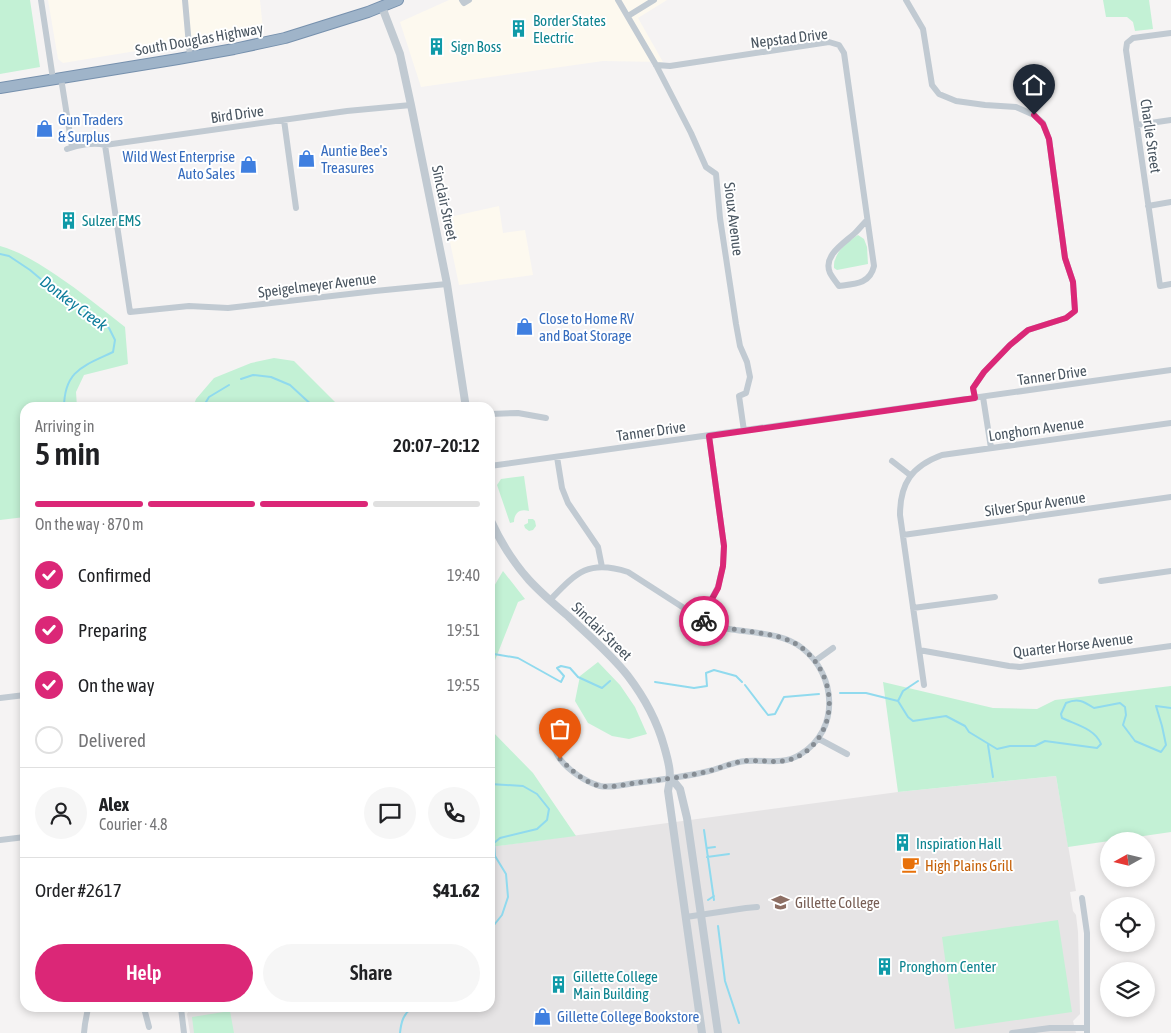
<!DOCTYPE html>
<meta charset="utf-8">
<style>
:root{--surface:#fff;--page:#f6f6f6;--text:#202124;--muted:#757577;--line:#e0e0e0;--accent:#db2777}
body{margin:0;font-family:"Asap Condensed",sans-serif;background:var(--page);color:var(--text);height:100vh;display:flex;flex-direction:column;font-size:19px;white-space:nowrap}
*{box-sizing:border-box;margin:0}
p{font-size:16px;color:var(--muted)}
.icon{flex:none;width:28px;height:28px;fill:none;stroke:currentColor;stroke-width:2;stroke-linecap:round;stroke-linejoin:round}
.map{position:relative;flex:1;overflow:hidden}
.drawer{position:absolute;left:20px;top:402px;width:475px;height:610px;display:flex;flex-direction:column;background:var(--surface);border-radius:15px;box-shadow:0 2px 8px #0003}
.drawer>*{flex:none}
.needle{width:32px;rotate:262deg}
.buttons{position:absolute;left:1100px;top:832px;display:grid;gap:10px}
.buttons a{display:grid;place-items:center;width:55px;height:55px;border-radius:50%;background:var(--surface);box-shadow:0 2px 8px #0003;font-size:25px}
.pin{position:absolute;display:grid;place-items:center;width:42px;height:42px;color:#fff;margin:-51px -21px;border-radius:50% 50% 50% 0;rotate:-45deg;box-shadow:0 0 5px #0007}
.pin .icon{rotate:45deg}
.courier{position:absolute;display:grid;place-items:center;width:50px;height:50px;margin:-25px;border:4px solid #db2777;border-radius:50%;background:#fff;color:#222;box-shadow:0 1px 6px #0007}
.summary em{font-style:normal;font-weight:600}
.summary div{display:flex;flex-direction:column-reverse}
.summary{display:flex;align-items:center;justify-content:space-between;height:85px;padding:0 15px}
h1{font-size:32px;font-weight:600;line-height:38px}
.bar{display:grid;grid-template-columns:repeat(4,1fr);gap:8px 5px;align-content:center;height:60px;padding:0 15px}
.bar i{height:6px;border-radius:4px;background:var(--line)}
.bar .active{background:var(--accent)}
.bar p{grid-column:span 4}
.line{display:flex;align-items:center;gap:12px;padding:0 15px;border-top:1px solid var(--line)}
.line div{flex:1}
.round{display:grid;place-items:center;flex:none;width:52px;height:52px;border-radius:26px;background:var(--page)}
ol{padding:0 15px;list-style:none}
li{display:flex;align-items:center;gap:15px;height:55px}
li p{margin-inline-start:auto}
li .icon{padding:5px;border-radius:50%;background:var(--accent);color:#fff;stroke-width:4}
li:last-child{color:var(--muted)}
li i{width:28px;height:28px;border:2px solid var(--line);border-radius:50%}
.action{display:flex;gap:10px;margin-top:auto;padding:10px 15px}
.action a{flex:1;height:58px;border-radius:30px;background:var(--accent);color:#fff;font-size:20px;font-weight:600;line-height:58px;text-align:center}
.action a+a{background:var(--page);color:var(--text)}
.map>svg:first-child{display:block}
.commercial{fill:#fdf9ef}
.education{fill:#e6e4e5}
.green{fill:#c3f1d5}
.lines{fill:none;stroke-linecap:round;stroke-linejoin:round}
.stream{stroke:#90daee;stroke-width:2}
.trunk-casing{stroke:#7690ad;stroke-width:12}
.minor{stroke:#c1cad2;stroke-width:6}
.tertiary{stroke:#c1cad2;stroke-width:8}
.trunk{stroke:#9fb4c9;stroke-width:10}
.done{stroke:#868d94;stroke-width:5;stroke-dasharray:0 9}
.route{stroke:#db2777;stroke-width:6}
.labels{text-anchor:middle;dominant-baseline:central;stroke-width:4;stroke-linejoin:round;paint-order:stroke}
.culture-label{font-size:15px;fill:#0d838f;stroke:#fff;text-anchor:start}
.street-label{font-size:15px;fill:#4a5661;stroke:#fff}
.shop-label{font-size:15px;fill:#366cbe;stroke:#fff;text-anchor:start}
.food-label{font-size:15px;fill:#c56008;stroke:#fff;text-anchor:start}
.education-label{font-size:15px;fill:#785e54;stroke:#fff;text-anchor:start}
.water-label{font-size:16px;font-style:italic;fill:#0c7c9b;stroke:#fff}
</style>
<div class="map">
<svg width="1171" height="1033" viewBox="0 0 1171 1033">
<rect width="100%" height="100%" fill="#f5f3f3"/>
<path class="commercial" d="M48,0h212l3,30 -200,33 -5,-4z
M449,0h218l-29,18 25,44 -60,-1 -182,26 -21,-65z
M499,206l4,27 22,-3 8,45 -74,10 -14,-67z"/>
<path class="education" d="M1056,776l20,115 -6,1 3,19 3,4 2,17 2,82 -7,7 3,12h-886l-3,-19 3,-6h300v-161l408,-55z"/>
<path class="green" d="M0,0h30l10,67 -40,7z
M1103,0h46l4,29 -18,2 -2,-9 -6,-5h-21z
M858,235l6,4 3,8 1,17 -31,6 -3,-2c0,-1 0,-8 1,-8 3,-11 14,-19 23,-25z
M0,246c21,6 38,17 56,29 24,16 46,34 69,52l3,37 -44,11 -8,17 1,15 -52,1v109l-25,3z
M274,358l20,3 46,46h-147l3,-8 18,-21 37,-15z
M524,476l5,35c-9,-3 -15,2 -15,11l-4,1 -13,-38 4,-6z
M528,519h5l2,2 1,5 -3,4 -4,1 -4,-3 -1,-3 4,-2z
M503,571l22,28 -7,3 -28,71v-80z
M598,662l22,23 15,22 12,27 -18,5 -17,-3 -22,-12 -2,-1 -13,-22 5,-25z
M883,682l110,26 44,1 18,-9 116,-14v146l-103,15 -12,-71 -158,16z
M490,729l43,44 43,63 -86,11z
M1058,920l14,92 -117,17 -13,-92z
M230,1011l4,22h-40l-2,-16z"/>
<g class="lines">
<path class="stream" d="M0,254l9,2 21,14 32,27 23,13 24,18 6,12 -2,12c-29,14 -49,18 -49,56
M241,379l12,-4 18,2 19,8 25,23
M203,407l6,-10 20,-12
M490,649l4,5 24,4 43,24 3,-6 -7,-8 4,-2 9,2 8,9 24,11 8,-7
M655,682l39,6 13,-2 -1,-13 8,-3 22,6 6,6
M745,685l23,30 7,-1 9,-17 35,-3
M840,693h26l32,8 10,16 5,4 33,-5 19,10 4,6 28,17 13,-3h25l10,-5 52,7 4,-4c-6,-15 -24,-19 -39,-26l-1,-4 5,-11c12,-5 17,-2 28,5l26,-5 5,4 1,8 -3,10 12,16 26,11 5,-7 -4,-19 -6,-20 15,2
M898,701l5,-10 15,-10
M988,745l5,32
M490,784l33,2 14,8 12,15 -2,11 -10,9 -37,9 -6,5 1,13 11,18 2,23 -6,18 -12,15
M704,830l10,70
M707,848l8,-1
M707,857l22,-3
M708,900l6,-4
M718,926l7,55 14,42
M400,1033c1,-10 3,-19 12,-25"/>
<defs>
<path id="trunk" d="M0,88l178,-29 56,-10 51,-11 83,-26 30,-12"/>
</defs>
<use href="#trunk" class="trunk-casing"/>
<path class="minor" d="M41,0l12,79
M185,0l5,57
M462,0l2,3 5,-3
M618,0l38,65 35,68 15,34 10,7 4,44 16,106 4,22 7,16 3,15 -4,16 -7,3 5,35
M906,0l17,29 9,56 7,9 17,7 29,4 31,2 18,8 9,8 6,16 16,119 8,24 2,29 -9,7 -38,12 -18,15 -26,27 -11,16 2,10
M628,16l26,-16
M1171,33l-38,5 -6,5 -1,7 34,236 11,-2
M656,65l14,1 159,-24 10,3 5,8 30,213c-4,18 -19,18 -35,20 -3,-4 -7,-9 -9,-13 -8,-18 16,-31 26,-41 4,-4 7,-8 11,-12
M61,78l11,69
M284,120l12,88
M1137,125l34,-5
M105,145l25,167 59,-6 39,2 147,-17 72,-7
M67,149c11,-4 27,-7 38,-4l242,-34 64,-6
M1148,206l23,-4
M983,397l8,51
M490,414l28,-1 28,5
M557,457l5,31 6,15 30,44 4,20
M892,461l18,14
M490,466l681,-96
M903,535l268,-38
M1101,581l70,-10
M550,600c26,-27 38,-41 78,-28l73,47c9,5 18,8 28,10 24,4 54,4 73,19 35,27 38,82 -1,106 -19,12 -36,5 -55,7 -13,1 -25,7 -37,10 -24,6 -50,9 -75,12 -10,2 -23,5 -34,3 -14,-4 -31,-15 -40,-27 -3,-4 -5,-9 -7,-14
M913,608l82,-11
M701,619l17,-32 5,-21 1,-20 -15,-110
M919,650l90,16 11,1 151,-21
M815,661l18,-13
M924,685l-24,-170c0,-32 12,-49 42,-60l229,-32
M0,698l25,-3
M819,739l28,15
M0,840l25,-3
M1082,898l5,35v100
M686,917l60,-9 11,-1
M144,1008l5,19
M181,1008l3,25
M84,1033l1,-9 3,-16
M1012,1033l38,-5h37"/>
<path class="tertiary" d="M382,7l18,47 11,51 36,179 19,124
M490,519c10,22 23,43 39,61 12,13 26,25 39,36 20,19 43,38 60,60 16,21 29,45 36,70 5,18 8,27 4,45l34,242
M671,778l9,11 7,29 31,215"/>
<use href="#trunk" class="trunk"/>
</g>
<g class="lines">
<path class="done" d="M560,759c12,11 23,23 40,27 11,2 23,-1 34,-3 25,-3 51,-6 75,-12 12,-3 24,-9 36,-10 20,-2 37,5 56,-6 39,-25 36,-80 1,-107 -25,-20 -68,-13 -98,-27"/>
<path class="route" d="M704,621l-3,-2 17,-31 5,-22 1,-20 -15,-110 266,-38 -2,-10 11,-16 26,-27 18,-15 38,-12 9,-7 -2,-29 -8,-24 -16,-119 -6,-15 -9,-9"/>
</g>
<defs>
<symbol id="building-bare" viewBox="-9 -9 18 18"><path d="M-4-6H4V6H1V3H-1V6H-4ZM-2.5-4.3h1.7v1.8h-1.7ZM.8-4.3h1.7v1.8H.8ZM-2.5-1h1.7V.8h-1.7ZM.8-1h1.7V.8H.8Z" fill="#0f9aa8" stroke="#fff" stroke-width="2.5" paint-order="stroke"/></symbol>
<symbol id="shop-bare" viewBox="-9 -9 18 18"><path d="M-5-2.5h2.3a2.7 3.5 0 0 1 5.4 0H5L5.5 6h-11ZM-1.5-2.5h3a1.5 2.3 0 0 0-3 0Z" fill="#3f7fe0" stroke="#fff" stroke-width="2.5" paint-order="stroke"/></symbol>
<symbol id="cafe-bare" viewBox="-9 -9 18 18"><path d="M-5.5-4.5H6V0H3Q3 3.5 0 3.5H-2.5Q-5.5 3.5-5.5 0ZM3-3.2v2h1.7v-2ZM-6 4.5H4V6H-6Z" fill="#e8710a" stroke="#fff" stroke-width="2.5" paint-order="stroke"/></symbol>
<symbol id="university-bare" viewBox="-9 -9 18 18"><path d="M0-5L7-2L0 1L-7-2ZM-4 1L0 2.5L4 1V4Q0 6-4 4Z" fill="#8d6e63" stroke="#fff" stroke-width="2.5" paint-order="stroke"/></symbol>
</defs>
<g fill-rule="evenodd">
<use href="#building-bare" x="506" y="16" width="25" height="25"/>
<use href="#building-bare" x="424" y="34" width="25" height="25"/>
<use href="#shop-bare" x="32" y="116" width="25" height="25"/>
<use href="#shop-bare" x="294" y="146" width="25" height="25"/>
<use href="#shop-bare" x="236" y="152" width="25" height="25"/>
<use href="#building-bare" x="56" y="208" width="25" height="25"/>
<use href="#shop-bare" x="512" y="314" width="25" height="25"/>
<use href="#building-bare" x="890" y="830" width="25" height="25"/>
<use href="#cafe-bare" x="898" y="852" width="25" height="25"/>
<use href="#university-bare" x="768" y="890" width="25" height="25"/>
<use href="#building-bare" x="872" y="954" width="25" height="25"/>
<use href="#building-bare" x="546" y="972" width="25" height="25"/>
<use href="#shop-bare" x="530" y="1004" width="25" height="25"/>
</g>
<g class="labels">
<g class="culture-label">
<text x="533" y="20">Border States<tspan x="533" dy="17">Electric</tspan></text>
<text x="451" y="46">Sign Boss</text>
<text x="82" y="220">Sulzer EMS</text>
<text x="916" y="843">Inspiration Hall</text>
<text x="899" y="966">Pronghorn Center</text>
<text x="573" y="976">Gillette College<tspan x="573" dy="17">Main Building</tspan></text>
</g>
<g class="street-label">
<text transform="translate(789 38) rotate(-7)">Nepstad Drive</text>
<text transform="translate(199 39) rotate(-10)">South Douglas Highway</text>
<text transform="translate(237 114) rotate(-8)">Bird Drive</text>
<text transform="translate(1151 136) rotate(82)">Charlie Street</text>
<text transform="translate(445 203) rotate(78)">Sinclair Street</text>
<text transform="translate(734 219) rotate(83)">Sioux Avenue</text>
<text transform="translate(317 285) rotate(-7)">Speigelmeyer Avenue</text>
<text transform="translate(1052 375) rotate(-8)">Tanner Drive</text>
<text transform="translate(1036 429) rotate(-8)">Longhorn Avenue</text>
<text transform="translate(651 431) rotate(-8)">Tanner Drive</text>
<text transform="translate(1035 504) rotate(-8)">Silver Spur Avenue</text>
<text transform="translate(602 631) rotate(44)">Sinclair Street</text>
<text transform="translate(1073 645) rotate(-7)">Quarter Horse Avenue</text>
</g>
<g class="shop-label">
<text x="58" y="119">Gun Traders<tspan x="58" dy="17">&amp; Surplus</tspan></text>
<text x="321" y="150">Auntie Bee's<tspan x="321" dy="17">Treasures</tspan></text>
<text x="235" y="156" text-anchor="end">Wild West Enterprise<tspan x="235" dy="17">Auto Sales</tspan></text>
<text x="539" y="318">Close to Home RV<tspan x="539" dy="17">and Boat Storage</tspan></text>
<text x="557" y="1016">Gillette College Bookstore</text>
</g>
<g class="food-label">
<text x="925" y="865">High Plains Grill</text>
</g>
<g class="education-label">
<text x="795" y="902">Gillette College</text>
</g>
<g class="water-label">
<text transform="translate(74 303) rotate(37)">Donkey Creek</text>
</g>
</g>
</svg>
<div class="buttons">
<a><svg class="needle" viewBox="-14 -14 28 28"><path d="M0-13l5 13h-10z" fill="#e53935"/><path d="M0 13l5-13h-10z" fill="#757577"/></svg></a>
<a><svg class="icon" aria-label="locate" viewBox="0 0 24 24"><circle cx="12" cy="12" r="6"/><path d="M12 2v4M12 18v4M2 12h4M18 12h4"/></svg></a>
<a><svg class="icon" aria-label="layers" viewBox="0 0 24 24"><path d="M12 4l9 5-9 5-9-5zM3 14l9 5 9-5"/></svg></a>
</div>
<div class="pin" style="left:560px;top:759px;background:#ea580c"><svg class="icon" aria-label="bag" viewBox="0 0 24 24"><path d="M5 8h14l-1 12H6zM9 8a3 3 0 0 1 6 0"/></svg></div>
<div class="pin" style="left:1034px;top:115px;background:#1f2937"><svg class="icon" aria-label="home" viewBox="0 0 24 24"><path d="M3 11l9-7 9 7M6 9v11h12V9"/></svg></div>
<div class="courier" style="left:704px;top:621px"><svg class="icon" aria-label="bike" viewBox="0 0 24 24"><circle cx="6" cy="16" r="4"/><circle cx="18" cy="16" r="4"/><path d="M6 16l4-8h5l3 8M10 8l3 8H6M13 5h3"/></svg></div>
<section class="drawer">
<div class="summary"><div><h1>5 min</h1><p>Arriving in</p></div><em>20:07–20:12</em></div>
<div class="bar"><i class="active"></i><i class="active"></i><i class="active"></i><i></i><p>On the way · 870 m</p></div>
<ol>
<li><svg class="icon" aria-label="check" viewBox="0 0 24 24"><path d="M5 12l5 5 9-10"/></svg>Confirmed<p>19:40</p></li>
<li><svg class="icon" aria-label="check" viewBox="0 0 24 24"><path d="M5 12l5 5 9-10"/></svg>Preparing<p>19:51</p></li>
<li><svg class="icon" aria-label="check" viewBox="0 0 24 24"><path d="M5 12l5 5 9-10"/></svg>On the way<p>19:55</p></li>
<li><i></i>Delivered</li>
</ol>
<div class="line" style="height:90px"><a class="round"><svg class="icon" aria-label="person" viewBox="0 0 24 24"><circle cx="12" cy="8" r="4"/><path d="M4 21q1-7 8-7t8 7"/></svg></a><div><b>Alex</b><p>Courier · 4.8</p></div><a class="round"><svg class="icon" aria-label="chat" viewBox="0 0 24 24"><path d="M4 5h16v11H9l-5 4z"/></svg></a><a class="round"><svg class="icon" aria-label="phone" viewBox="0 0 24 24"><path d="M5 4h4l2 5-3 2q2 4 5 5l2-3 5 2v4C11 20 4 13 5 4z"/></svg></a></div>
<div class="line" style="height:65px"><div>Order #2617</div><b>$41.62</b></div>
<div class="action"><a>Help</a><a>Share</a></div>
</section>
</div>
